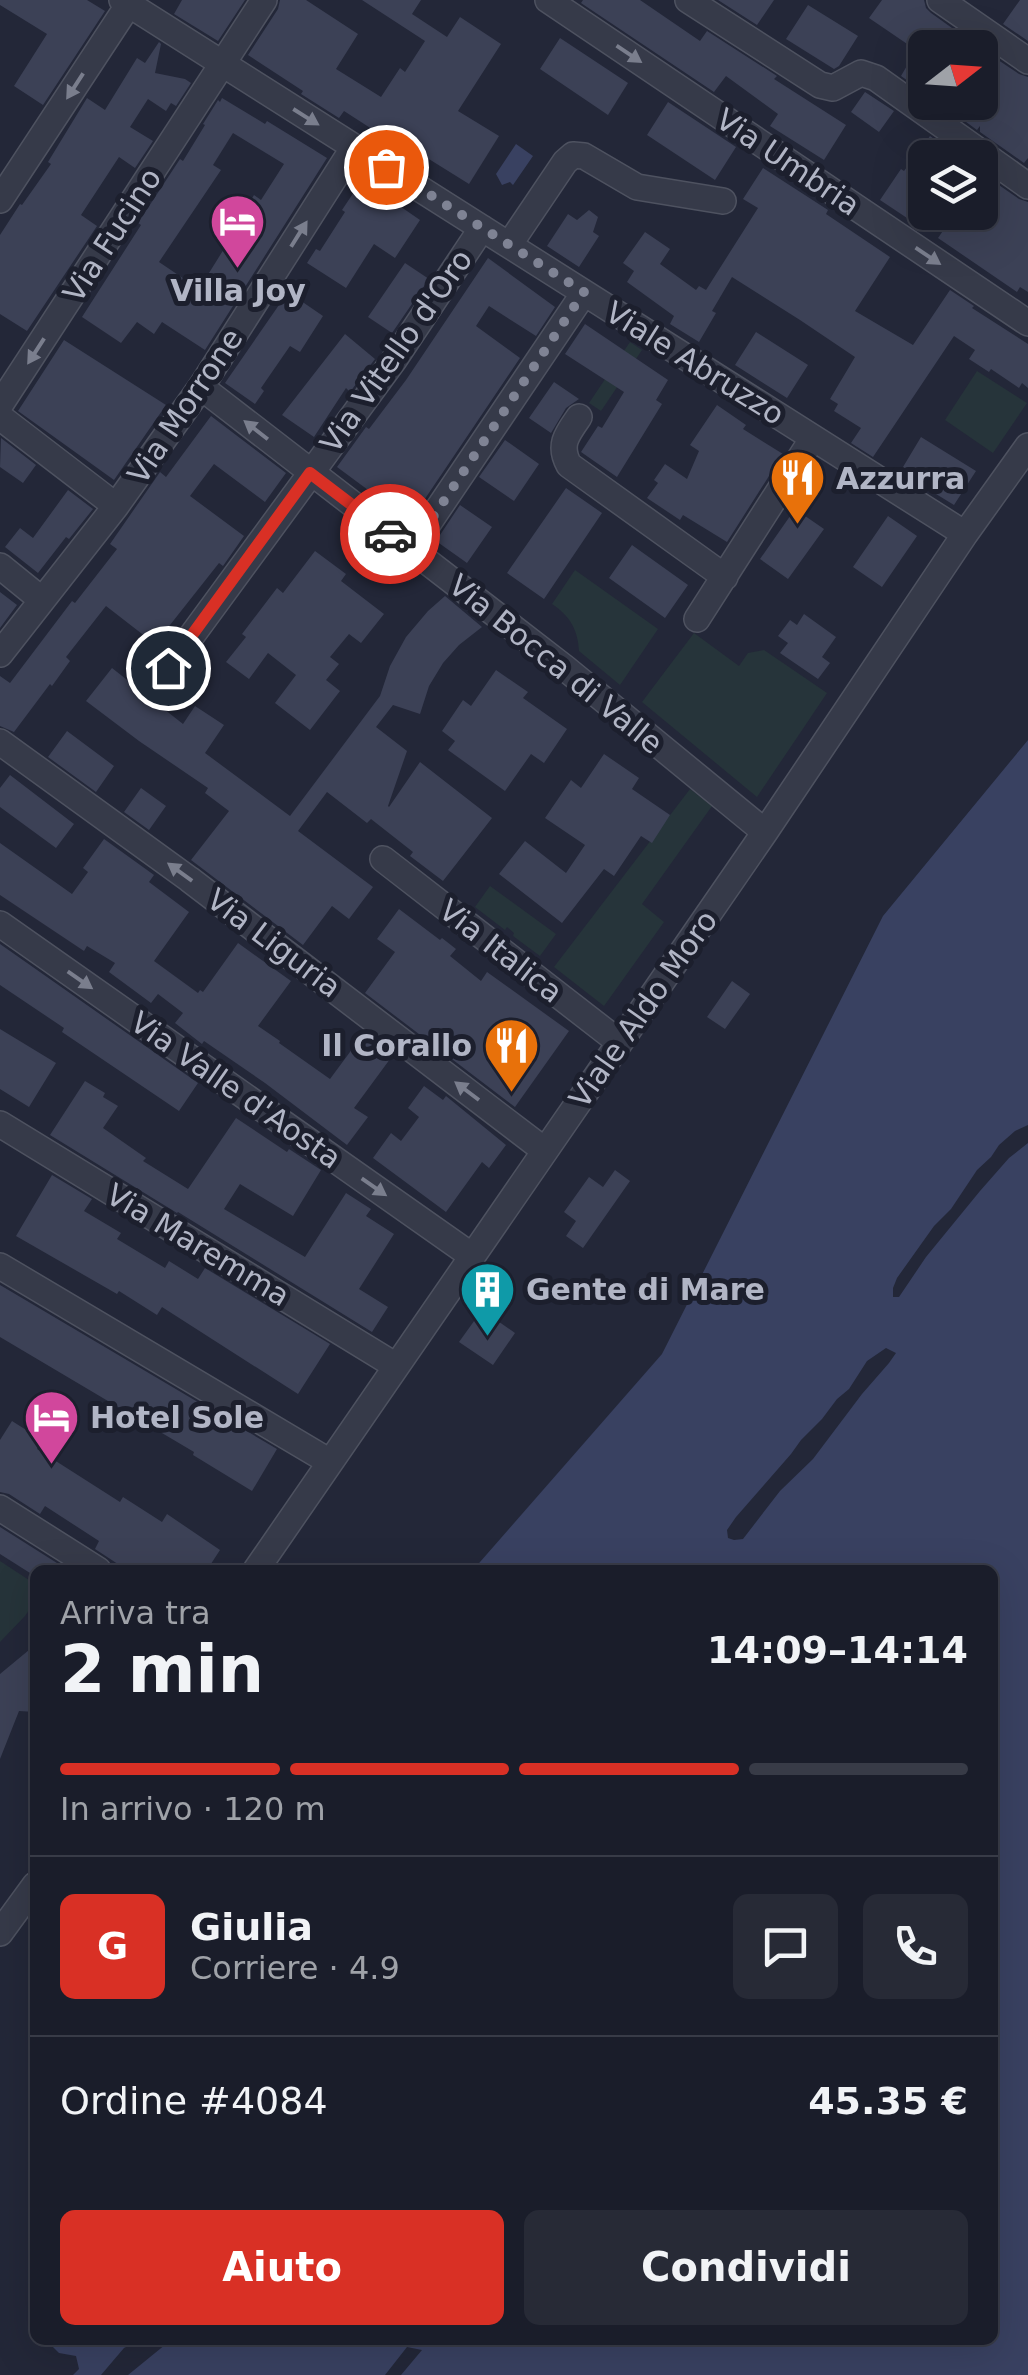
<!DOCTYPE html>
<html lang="it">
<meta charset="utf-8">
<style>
:root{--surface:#1a1d2a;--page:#272a36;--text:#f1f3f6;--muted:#9fa2a8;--line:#383b47;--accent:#d93025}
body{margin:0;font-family:"DejaVu Sans",sans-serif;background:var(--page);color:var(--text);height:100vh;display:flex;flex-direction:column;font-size:38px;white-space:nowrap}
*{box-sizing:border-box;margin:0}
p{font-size:32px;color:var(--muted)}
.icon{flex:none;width:55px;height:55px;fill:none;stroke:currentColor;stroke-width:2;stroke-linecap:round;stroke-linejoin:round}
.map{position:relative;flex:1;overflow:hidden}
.sheet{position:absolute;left:30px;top:1565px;width:968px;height:780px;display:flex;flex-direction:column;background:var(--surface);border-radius:15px;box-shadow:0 10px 40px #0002,0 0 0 2px var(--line)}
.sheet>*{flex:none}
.needle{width:65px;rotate:73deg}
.fabs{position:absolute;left:908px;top:30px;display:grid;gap:20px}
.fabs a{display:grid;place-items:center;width:90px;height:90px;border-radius:15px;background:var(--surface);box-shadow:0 10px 40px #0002,0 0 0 2px var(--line);font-size:50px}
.pin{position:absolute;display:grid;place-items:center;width:85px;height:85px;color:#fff;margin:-42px;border:5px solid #fff;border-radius:50%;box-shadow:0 2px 10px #0007}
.courier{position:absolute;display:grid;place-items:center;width:100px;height:100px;margin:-50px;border:8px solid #d93025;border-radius:50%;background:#fff;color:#222;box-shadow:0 2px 12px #0007}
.headline em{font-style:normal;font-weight:700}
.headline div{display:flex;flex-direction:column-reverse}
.headline{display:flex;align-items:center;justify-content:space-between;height:170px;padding:0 30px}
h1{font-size:65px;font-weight:700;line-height:75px}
.bar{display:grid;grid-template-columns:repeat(4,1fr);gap:15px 10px;align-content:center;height:120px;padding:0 30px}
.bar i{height:12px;border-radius:8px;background:var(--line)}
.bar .current{background:var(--accent)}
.bar p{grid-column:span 4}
.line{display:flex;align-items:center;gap:25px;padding:0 30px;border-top:2px solid var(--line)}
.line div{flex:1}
.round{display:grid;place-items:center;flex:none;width:105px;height:105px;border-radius:15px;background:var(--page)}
.button{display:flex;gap:20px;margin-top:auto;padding:20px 30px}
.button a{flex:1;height:115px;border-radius:15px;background:var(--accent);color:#fff;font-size:40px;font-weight:700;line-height:115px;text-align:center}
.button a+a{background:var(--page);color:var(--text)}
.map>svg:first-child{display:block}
.green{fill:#26343a}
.water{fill:#394161}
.pier{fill:#232738}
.building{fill:#3c4156;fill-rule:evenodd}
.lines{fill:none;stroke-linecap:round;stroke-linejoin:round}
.minor-casing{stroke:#4e5260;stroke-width:28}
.minor{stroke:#363a49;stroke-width:25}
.oneway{fill:#7a7e8d}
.done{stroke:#7f8394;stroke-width:10;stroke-dasharray:0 18}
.route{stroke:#d93025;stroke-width:12}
.labels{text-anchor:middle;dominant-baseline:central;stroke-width:10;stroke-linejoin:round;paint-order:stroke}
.street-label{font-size:30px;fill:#b1b5c5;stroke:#1c1f2d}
.poi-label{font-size:30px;font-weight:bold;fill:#b1b5c5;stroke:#1c1f2d;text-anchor:start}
</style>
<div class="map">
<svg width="1028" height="2375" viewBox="0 0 1028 2375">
<rect width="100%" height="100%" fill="#232738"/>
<path class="green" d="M630,342l12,8 -41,61 -12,-8z
M977,371l50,32 -34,50 -48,-33z
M575,570l83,59 -38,56 -41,-34c-1,-21 -9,-35 -27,-47z
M694,633l45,33 9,-13 16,-3 63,43 -70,104 -115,-95z
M690,789l22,17 -70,98 22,18 -60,84 -50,-39z
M490,886l66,48 -16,22 -27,-20 1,-3 -7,-6 -2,3 -30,-23z
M0,1561l35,23v17l-10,15 -25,26z"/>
<path class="water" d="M516,144l17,12 -20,29 -3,-3 -8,3 -6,-11z
M1028,740v1635h-955l6,-6 -3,-13 -17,-3 -13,-13h946v-770h-519l189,-216 221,-438z"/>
<path class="pier" d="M1028,1125v18l-19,15 -29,33 -54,66 -27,40h-6v-9l4,-10 37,-52 17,-17 26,-39 14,-13 8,-12 16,-14z
M886,1348l10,5 -7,10 -27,31 -49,65 -33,32 -37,48 -9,1 -6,-2 -1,-8 9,-13 55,-63 10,-14 21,-21 15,-20 12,-10 18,-28z
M140,2340h31l-43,35h-27l23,-27z
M407,2347l15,3 -21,25h-16z"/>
<path class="building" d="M0,0h87l18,11 -62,94 -29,-19 33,-52 -47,-29z
M182,0h63l-27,41 -44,-27z
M280,0h26l52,34 -22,35 45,28 19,-29 5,4 20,-31 -63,-41h59l-9,14 35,23 13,-20 41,27 -43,67 41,25 -30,48 -61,-38 -2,5 -62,-40 -5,7 -38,-24 2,-3 -55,-36 30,-46z
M583,0h57l60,41 7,-10 70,45 -3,3 72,46 -22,35 -54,-34 8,-12 -52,-38 -12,16 -133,-89z
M718,0h56l-17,25z
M882,0h42l2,8 5,5 49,35h-55v45l-24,-17 15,-26 -47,-32z
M1020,0h8v41l-25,-17z
M808,5l50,31 -19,30 -5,3 -48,-30z
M560,38l68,45 -20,32 -68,-46z
M159,42l2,2 -6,29 30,6 6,4 -15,23 -5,-3 -5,8 -18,-12 -18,28 23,14 -18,27 -16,-11 -38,58 16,11 -70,105 -27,-17v-79l20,-31 2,1 29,-41 -3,-2 39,-64 18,12 32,-52 8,5z
M980,48l39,26 9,3v81l-4,5 -44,-31v-6l-3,4 -38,-28h41z
M865,92l29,19 -15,21 -28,-20z
M222,98l43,26 2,-3 60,37 -122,192 -43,-28 -8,12 -17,-12 -16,21 -39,-26 59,-92 -3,-2 42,-64 3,2 22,-36 -2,-1 15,-24 2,2zM233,133l51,31 -23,36 -7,-5 -14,23 2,2 -43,69 -40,-27 62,-92 -8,-5z
M668,102l68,45 -21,33 -68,-45z
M930,136l28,20 -33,2v46l-12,18 -33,-22 21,-31 3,2z
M763,168l65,42 -2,4 64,43 -35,54 58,34 37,-55 24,16 -2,2 56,36v44l-6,-5 -3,5 -28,-19 -2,3 -20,-13 6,-9 -21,-14 -81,121 -22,-14 10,-15 -27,-17 4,-7 -8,-5 25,-42 -55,-37 -68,-43 -20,34 4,2 -17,29 -29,-18 4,-8 -47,-34 7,-11 -11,-8 22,-31 25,17 -10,15 36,26 3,-4 7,4 52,-82 -15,-9z
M980,172l39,27 9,3v90l-8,-5 -3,5 -79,-54 18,-26h24z
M362,180l58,40 -25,38 -21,-14 -28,44 -39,-25 9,-14 4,2 25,-39 -3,-2z
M589,210l9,7 -5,15 6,4 -20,31 -32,-21 21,-32 9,6z
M488,258l67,49 -19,29 -47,-30 -13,20 44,32 -110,163 -73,-54 29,-40 3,2 37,-49z
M405,263l24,16 -37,54 -24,-16z
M288,292l35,24 -23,36 -10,-6 -29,42 3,3 -9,13 -30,-21z
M585,324l83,56 -12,20 6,4 -45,73 -36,-25 17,-26 4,2 22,-36 -59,-38z
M756,332l52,33 -21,33 -52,-33z
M345,334l30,25 -25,33 -4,-4 -32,49 -32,-22z
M64,340l102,65 -52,75 -96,-69z
M554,382l25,17 -13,9 -15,25 -22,-15z
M717,405l29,20 -3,4 40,25 -56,88 -44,-27 -3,5 -33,-22 11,-15 -4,-3 11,-16 22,15 12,-28 -9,-6z
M211,416l75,57 -21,29 -51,-38 -24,32 54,40 -21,30 -4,-3 -64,81 -49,-38 -40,51 4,4 -18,25 -2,-2 -36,48 -14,-6v-50l10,7 62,-82 3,2 42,-54 -7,-5 50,-72 6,5z
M921,437l55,34 -22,34 -54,-33z
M1,438l35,27 -13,18 -23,-16z
M505,440l34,24 -25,37 -35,-24z
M566,488l36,25 -58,86 -37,-26z
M68,490l25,19 -24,30 -3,-2 -28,36 -33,-26 15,-19 13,10z
M460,505l32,22 -25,36 -31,-22z
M795,509l29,20 -36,50 -28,-20z
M888,516l29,20 -35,51 -29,-20z
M632,545l56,40 -23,33 -56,-40z
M315,551l31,23 -5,7 43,33 -23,29 -12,-9 -19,23 9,7 -13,16 14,11 -30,39 -35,-27 21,-28 -28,-22 -19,26 -23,-17 20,-25 -4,-3 35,-46 6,5z
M0,592l17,13 -17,23z
M445,596l37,31 -23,18 -16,18 -14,23 -9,28 -27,-9 -17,22 31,24 -19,55 1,1 31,-45 72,56 -49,63 -33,-25 3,-4 -42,-33 -4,4 -40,-31 -29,39 75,56 -24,32 -17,-13 -29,39 -112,-85 38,-49 -24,-18 3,-5 -69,-47 -53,-40 26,-33 71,56 12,-18 29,19 -19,28 85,63 90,-120 10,-30 16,-29 22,-26z
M804,614l32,23 -14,20 8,6 -12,16 -38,-26 8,-10 -10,-7 12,-16 7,5z
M496,670l32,22 -5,6 44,31 -23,34 -13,-9 -26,37 -57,-41 7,-9 -13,-10 21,-31 8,6z
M67,731l47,35 -18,26 -48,-35z
M604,754l35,24 -7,11 38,26 -18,28 -11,-7 -27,40 -10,-7 -42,54 -63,-49 26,-33 41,32 19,-28 -40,-27 26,-38 10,8z
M10,775l64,49 -18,24 -56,-41v-19z
M141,788l25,18 -17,24 -25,-18z
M104,839l50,36 -5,7 40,30 -35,49 44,32 2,-3 3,2 35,-49 53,38 -33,45 22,15 -1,2 51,36 34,-46 29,22 -39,53 14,9 -21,28 -82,-62 -61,-42 -2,3 -27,-21 8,-10 -25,-19 -7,9 -42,-31 6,-9 -28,-17 -3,5 -84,-56v-52l72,51 16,-22 -5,-4z
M399,909l41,31 2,-2 14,11 -6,7 31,25 6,-9 82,59 -54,76 -150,-114 30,-41 -18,-13z
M0,944l198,139 -19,28 -117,-79 2,-4 -64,-43z
M732,981l18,13 -25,35 -18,-12z
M0,1029l56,34 -27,44 -29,-18z
M85,1081l20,12 -2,4 15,9 -15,22 43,30 -3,3 45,28 48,-71 51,34 2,-3 32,21 -28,46 -53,-32 -16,25 81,48 41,-64 25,16 -5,7 28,18 -35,55 29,18 -16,25 -194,-120 -1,1 -127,-78z
M424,1086l19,14 3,-4 60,49 -17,23 -7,-6 -36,50 -73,-54 18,-25 10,8 18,-24 -11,-9z
M615,1170l15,11 -47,67 -17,-12 10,-15 -12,-9 25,-35 14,10z
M52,1175l40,24 -8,12 37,22 -4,6 48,29 4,-7 29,18 7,-11 125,76 -32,50 -136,-87 -5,8 -38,-24 -2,3 -101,-58z
M0,1285l277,164 -25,42 -59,-36 1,-3 -194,-115z
M482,1310l33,23 -22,32 -34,-23z
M12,1421l30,19 -5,9 83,53 3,-5 39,25 5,-8 53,36 -13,20h-80l-32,-21 4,-8 -54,-35 -5,8 -31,-20 -9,-2v-52z
M0,1527l68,43h-36l-2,3 -30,-19z
M35,1645v43l-7,7 7,11v6l-16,-1 -19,48v-85z"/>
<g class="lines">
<defs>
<path id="minor" d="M122,0l843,534
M548,0l480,323
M688,0l132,85 13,3 28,-15 15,5 152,108
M940,0l88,61
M0,200l129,-196
M509,245l56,-83 8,-7 11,1 53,31 86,14
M201,387l364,281 200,164
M0,405l264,-405
M0,417l116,89
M579,417c-12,17 -21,28 -10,48l156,112
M411,549l173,-256
M0,566l42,34
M697,619l116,-181
M0,654l116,-148 85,-119 153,-240
M168,668l226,-308 88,-132
M0,742l189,137 355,271
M383,859l236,183
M0,924l472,332
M0,1124l396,242
M0,1266l330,196
M0,1508l98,62
M256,1570l509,-738 200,-298 63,-88
M0,1933l35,-48"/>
</defs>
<use href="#minor" class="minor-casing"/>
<use href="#minor" class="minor"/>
</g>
<defs><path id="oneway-solid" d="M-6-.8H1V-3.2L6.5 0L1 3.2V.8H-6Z" transform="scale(2.5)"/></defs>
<g class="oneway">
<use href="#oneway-solid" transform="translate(629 54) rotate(34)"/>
<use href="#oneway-solid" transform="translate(75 86) rotate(123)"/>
<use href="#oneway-solid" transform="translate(306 117) rotate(32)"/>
<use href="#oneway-solid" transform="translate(299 234) rotate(-58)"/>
<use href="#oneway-solid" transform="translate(928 256) rotate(34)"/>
<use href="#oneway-solid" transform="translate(36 351) rotate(123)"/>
<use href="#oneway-solid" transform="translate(256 430) rotate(-142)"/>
<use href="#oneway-solid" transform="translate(180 872) rotate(-144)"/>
<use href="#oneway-solid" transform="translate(80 980) rotate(35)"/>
<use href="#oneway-solid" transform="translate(467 1091) rotate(-143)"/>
<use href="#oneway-solid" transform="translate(374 1187) rotate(35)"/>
</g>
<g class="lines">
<path class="done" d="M386,167l198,125 -173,258 -21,-16"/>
<path class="route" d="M168,668l142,-195 80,61"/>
</g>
<defs>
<symbol id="hotel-pin" viewBox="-11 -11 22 30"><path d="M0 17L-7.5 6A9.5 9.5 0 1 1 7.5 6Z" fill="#d1479c" stroke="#1c1f2d"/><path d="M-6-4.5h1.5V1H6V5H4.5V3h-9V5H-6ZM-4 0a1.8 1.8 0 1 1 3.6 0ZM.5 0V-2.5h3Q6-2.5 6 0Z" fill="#fff"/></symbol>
<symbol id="restaurant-pin" viewBox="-11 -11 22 30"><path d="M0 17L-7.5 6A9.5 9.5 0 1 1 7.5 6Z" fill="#e8710a" stroke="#1c1f2d"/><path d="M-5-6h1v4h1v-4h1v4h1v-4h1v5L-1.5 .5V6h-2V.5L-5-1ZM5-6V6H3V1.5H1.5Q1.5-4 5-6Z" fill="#fff"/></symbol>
<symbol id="building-pin" viewBox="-11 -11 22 30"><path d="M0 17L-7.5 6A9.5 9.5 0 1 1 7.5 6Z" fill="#0f9aa8" stroke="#1c1f2d"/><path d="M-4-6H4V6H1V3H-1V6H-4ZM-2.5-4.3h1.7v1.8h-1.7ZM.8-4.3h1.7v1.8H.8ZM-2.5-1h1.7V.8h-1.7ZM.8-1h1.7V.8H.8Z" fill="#fff"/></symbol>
</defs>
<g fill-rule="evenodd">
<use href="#hotel-pin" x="206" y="190" width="63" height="86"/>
<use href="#restaurant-pin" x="766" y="446" width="63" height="86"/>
<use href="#restaurant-pin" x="480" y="1014" width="63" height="86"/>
<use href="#building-pin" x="456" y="1258" width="63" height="86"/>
<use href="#hotel-pin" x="20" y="1386" width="63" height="86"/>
</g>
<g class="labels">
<g class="street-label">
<text transform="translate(788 162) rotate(34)">Via Umbria</text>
<text transform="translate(112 235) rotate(-57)">Via Fucino</text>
<text transform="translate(396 351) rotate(-55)">Via Vitello d'Oro</text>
<text transform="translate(695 363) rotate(32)">Viale Abruzzo</text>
<text transform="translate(185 406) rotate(-56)">Via Morrone</text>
<text transform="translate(556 664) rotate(39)">Via Bocca di Valle</text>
<text transform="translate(274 943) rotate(37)">Via Liguria</text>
<text transform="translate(501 951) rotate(38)">Via Italica</text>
<text transform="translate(643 1009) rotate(-55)">Viale Aldo Moro</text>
<text transform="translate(236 1090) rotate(35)">Via Valle d'Aosta</text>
<text transform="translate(198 1245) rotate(31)">Via Maremma</text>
</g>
<g class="poi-label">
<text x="238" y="290" text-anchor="middle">Villa Joy</text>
<text x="836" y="478">Azzurra</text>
<text x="472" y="1045" text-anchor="end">Il Corallo</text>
<text x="526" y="1289">Gente di Mare</text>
<text x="90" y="1417">Hotel Sole</text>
</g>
</g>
</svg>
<div class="fabs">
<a><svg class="needle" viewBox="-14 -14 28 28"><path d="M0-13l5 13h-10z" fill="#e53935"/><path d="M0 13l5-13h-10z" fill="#9fa2a8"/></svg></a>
<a><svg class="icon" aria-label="layers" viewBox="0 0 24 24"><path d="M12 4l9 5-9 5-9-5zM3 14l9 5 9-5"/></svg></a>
</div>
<div class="pin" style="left:386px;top:167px;background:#ea580c"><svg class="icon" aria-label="bag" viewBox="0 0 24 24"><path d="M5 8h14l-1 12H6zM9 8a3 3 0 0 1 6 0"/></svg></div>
<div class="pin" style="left:168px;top:668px;background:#1f2937"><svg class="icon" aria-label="home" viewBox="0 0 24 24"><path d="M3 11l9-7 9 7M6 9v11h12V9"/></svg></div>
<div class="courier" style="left:390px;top:534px"><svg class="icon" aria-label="car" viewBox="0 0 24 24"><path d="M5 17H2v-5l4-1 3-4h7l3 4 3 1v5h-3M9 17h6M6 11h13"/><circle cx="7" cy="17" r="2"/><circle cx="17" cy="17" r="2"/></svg></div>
<section class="sheet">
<div class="headline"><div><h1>2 min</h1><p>Arriva tra</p></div><em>14:09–14:14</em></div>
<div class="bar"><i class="current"></i><i class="current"></i><i class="current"></i><i></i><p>In arrivo · 120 m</p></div>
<div class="line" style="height:180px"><b class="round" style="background:var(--accent);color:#fff">G</b><div><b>Giulia</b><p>Corriere · 4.9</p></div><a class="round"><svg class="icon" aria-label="chat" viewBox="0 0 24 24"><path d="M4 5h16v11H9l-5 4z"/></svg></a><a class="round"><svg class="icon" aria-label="phone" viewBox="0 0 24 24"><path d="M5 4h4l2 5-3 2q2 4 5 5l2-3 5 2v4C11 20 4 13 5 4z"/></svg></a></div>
<div class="line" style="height:130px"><div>Ordine #4084</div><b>45.35 €</b></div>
<div class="button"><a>Aiuto</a><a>Condividi</a></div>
</section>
</div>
